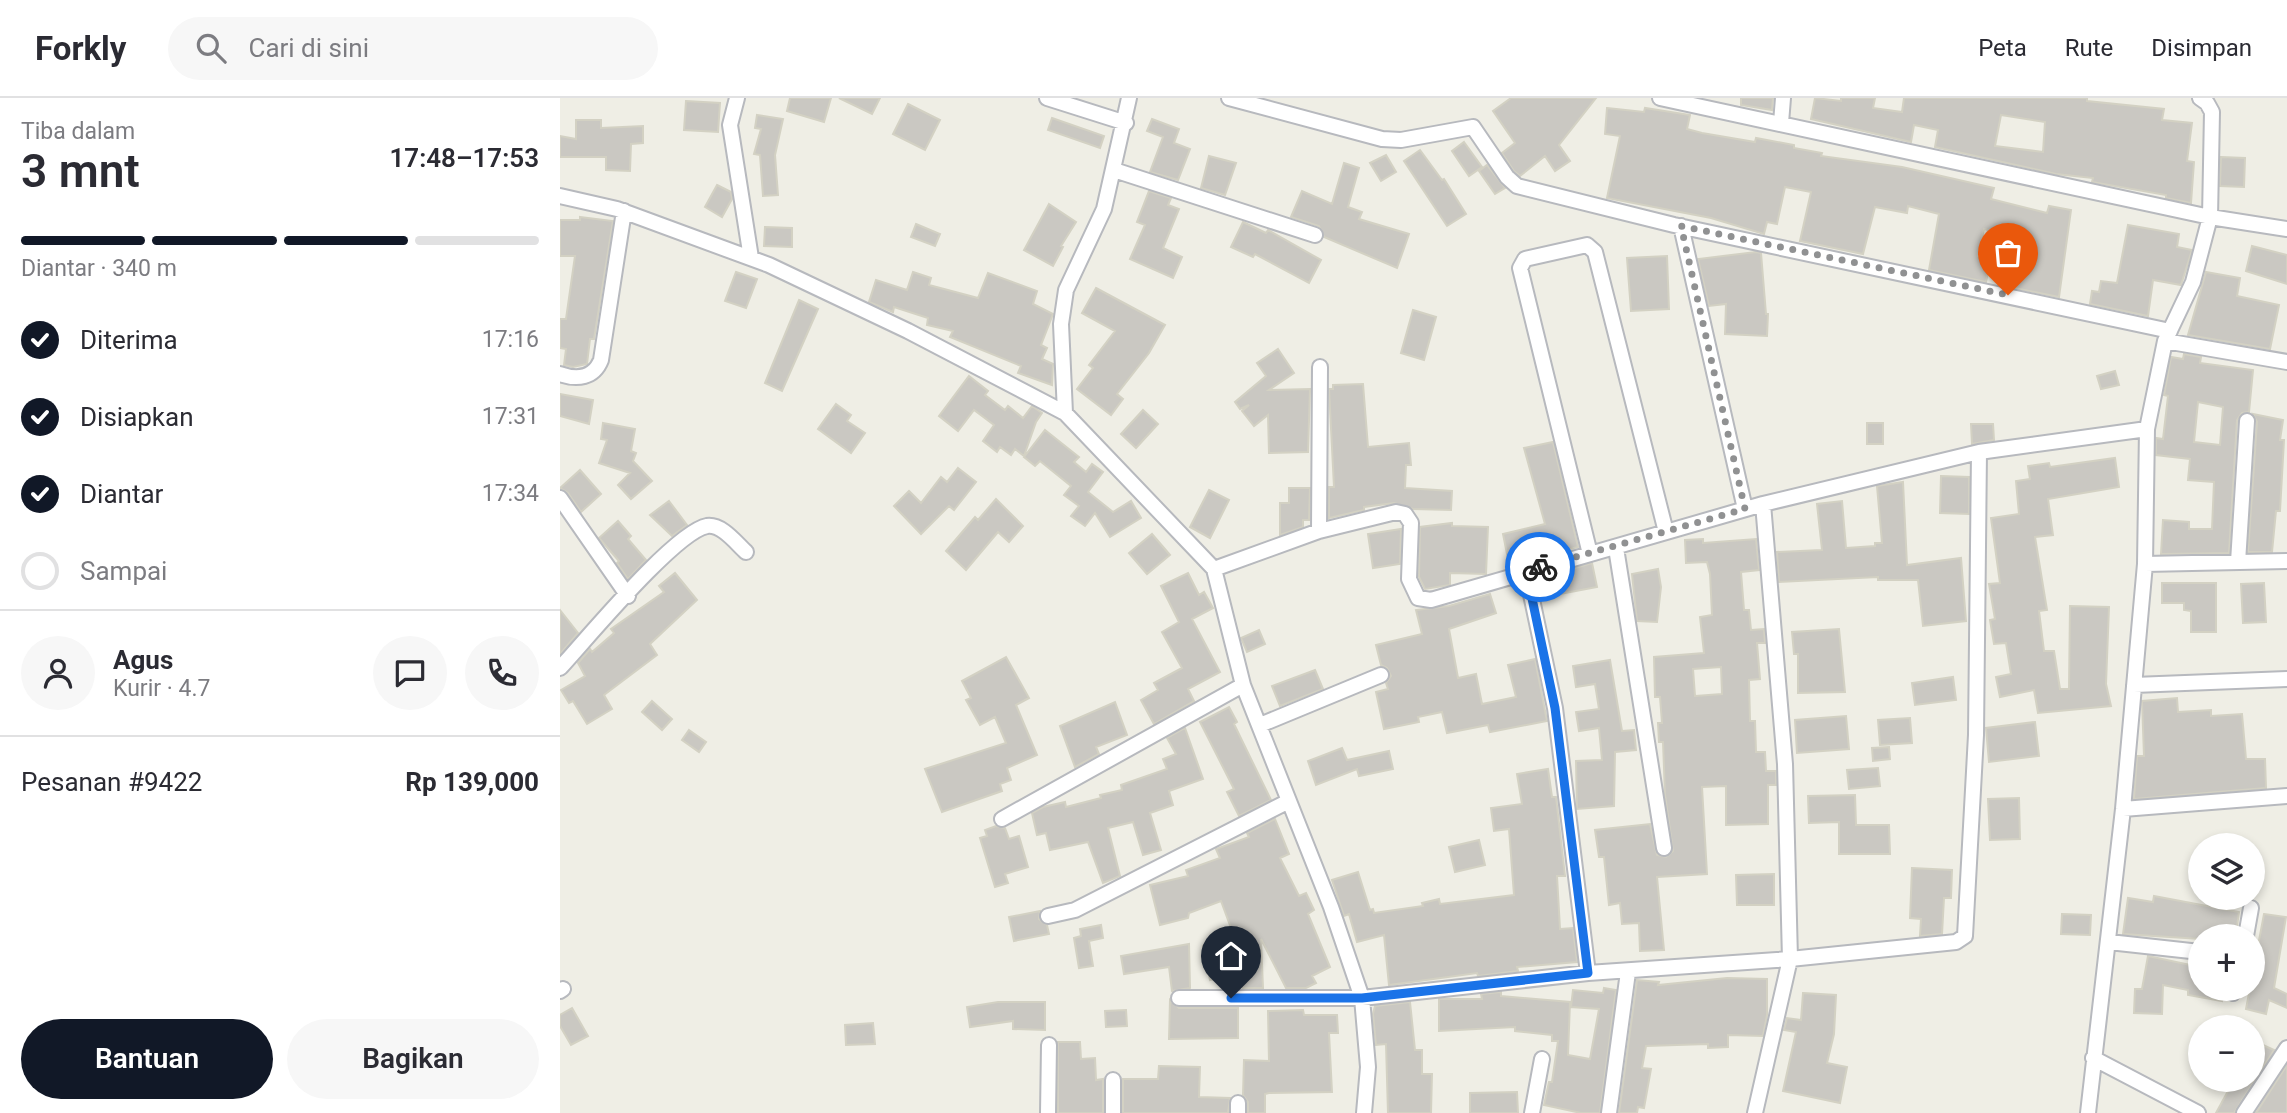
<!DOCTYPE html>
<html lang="id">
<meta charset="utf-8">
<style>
:root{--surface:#fff;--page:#f7f7f7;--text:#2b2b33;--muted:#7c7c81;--line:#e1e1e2;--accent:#111827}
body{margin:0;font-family:Roboto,sans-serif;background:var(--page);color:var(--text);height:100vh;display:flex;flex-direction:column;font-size:26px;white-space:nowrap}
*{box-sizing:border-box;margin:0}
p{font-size:23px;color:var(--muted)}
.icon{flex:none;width:38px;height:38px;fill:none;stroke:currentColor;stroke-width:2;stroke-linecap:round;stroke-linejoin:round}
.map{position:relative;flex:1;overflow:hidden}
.panel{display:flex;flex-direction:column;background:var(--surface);width:560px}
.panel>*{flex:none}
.tools{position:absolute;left:1628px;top:735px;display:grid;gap:14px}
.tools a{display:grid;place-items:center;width:77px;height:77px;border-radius:50%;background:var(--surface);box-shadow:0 4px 10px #0003;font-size:35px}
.pin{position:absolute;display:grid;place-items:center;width:60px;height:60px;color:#fff;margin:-72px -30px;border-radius:50% 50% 50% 0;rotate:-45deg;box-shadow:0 0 7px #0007}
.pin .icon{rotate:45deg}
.courier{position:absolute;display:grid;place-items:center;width:70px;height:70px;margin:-35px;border:5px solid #1a73e8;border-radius:50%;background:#fff;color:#222;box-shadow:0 2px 9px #0007}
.head em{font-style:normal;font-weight:600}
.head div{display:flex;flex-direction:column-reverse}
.head{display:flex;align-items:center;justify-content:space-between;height:119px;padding:0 21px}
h1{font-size:46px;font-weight:600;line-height:52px}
.bar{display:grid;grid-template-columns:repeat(4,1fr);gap:10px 7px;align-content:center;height:84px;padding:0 21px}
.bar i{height:9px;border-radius:5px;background:var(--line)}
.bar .on{background:var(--accent)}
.bar p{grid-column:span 4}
.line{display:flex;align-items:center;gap:18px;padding:0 21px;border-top:2px solid var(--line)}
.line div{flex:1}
.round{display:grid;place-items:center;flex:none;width:74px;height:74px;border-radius:37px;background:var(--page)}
ol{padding:0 21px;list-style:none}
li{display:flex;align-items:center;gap:21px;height:77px}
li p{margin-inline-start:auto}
li .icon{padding:7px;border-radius:50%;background:var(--accent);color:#fff;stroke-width:4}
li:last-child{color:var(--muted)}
li i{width:38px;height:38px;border:4px solid var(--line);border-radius:50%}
.action{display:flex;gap:14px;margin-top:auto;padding:14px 21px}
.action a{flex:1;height:80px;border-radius:42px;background:var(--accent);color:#fff;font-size:28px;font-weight:600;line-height:80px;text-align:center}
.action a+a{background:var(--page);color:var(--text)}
header{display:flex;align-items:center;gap:42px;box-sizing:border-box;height:98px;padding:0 35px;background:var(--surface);border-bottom:2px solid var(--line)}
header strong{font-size:33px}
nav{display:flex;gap:38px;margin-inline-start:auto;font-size:24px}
.search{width:490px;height:63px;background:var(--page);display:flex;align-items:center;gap:18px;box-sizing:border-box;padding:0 24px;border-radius:38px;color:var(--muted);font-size:26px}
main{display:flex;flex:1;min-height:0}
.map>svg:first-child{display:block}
.building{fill:#cac8c2;stroke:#d3d1c3;stroke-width:2;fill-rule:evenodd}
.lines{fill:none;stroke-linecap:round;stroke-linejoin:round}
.street-casing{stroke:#b7b9be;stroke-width:18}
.street{stroke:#fff;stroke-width:14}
.done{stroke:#909192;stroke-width:7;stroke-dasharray:0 12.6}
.route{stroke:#1a73e8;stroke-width:9}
</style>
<header>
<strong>Forkly</strong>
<div class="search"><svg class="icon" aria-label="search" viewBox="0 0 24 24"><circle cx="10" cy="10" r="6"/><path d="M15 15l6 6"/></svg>Cari di sini</div>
<nav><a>Peta</a><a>Rute</a><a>Disimpan</a></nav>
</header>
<main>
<section class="panel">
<div class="head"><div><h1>3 mnt</h1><p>Tiba dalam</p></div><em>17:48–17:53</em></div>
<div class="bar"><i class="on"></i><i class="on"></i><i class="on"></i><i></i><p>Diantar · 340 m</p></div>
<ol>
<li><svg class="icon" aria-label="check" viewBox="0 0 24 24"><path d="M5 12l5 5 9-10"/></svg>Diterima<p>17:16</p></li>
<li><svg class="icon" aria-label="check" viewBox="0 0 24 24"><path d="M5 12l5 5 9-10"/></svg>Disiapkan<p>17:31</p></li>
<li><svg class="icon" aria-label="check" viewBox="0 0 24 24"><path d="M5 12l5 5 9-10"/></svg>Diantar<p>17:34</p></li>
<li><i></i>Sampai</li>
</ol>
<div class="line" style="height:126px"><a class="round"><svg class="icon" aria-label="person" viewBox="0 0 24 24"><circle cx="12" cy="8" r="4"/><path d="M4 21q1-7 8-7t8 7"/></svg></a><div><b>Agus</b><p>Kurir · 4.7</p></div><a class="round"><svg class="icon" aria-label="chat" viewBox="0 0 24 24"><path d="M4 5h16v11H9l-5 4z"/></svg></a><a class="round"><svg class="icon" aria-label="phone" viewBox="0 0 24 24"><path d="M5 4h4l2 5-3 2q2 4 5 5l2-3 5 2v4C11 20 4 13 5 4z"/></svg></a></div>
<div class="line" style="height:91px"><div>Pesanan #9422</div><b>Rp 139,000</b></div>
<div class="action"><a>Bantuan</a><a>Bagikan</a></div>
</section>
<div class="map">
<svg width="1727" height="1015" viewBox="0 0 1727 1015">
<rect width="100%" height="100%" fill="#efeee5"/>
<path class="building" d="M230,0h41l-7,24 -37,-11z
M279,0h41l-8,16z
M951,0h85l-37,47 11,16 -15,10 -10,-15 -25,20 -6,-5 -12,-18 13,-10 -22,-32z
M1181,0h32l-1,12 -31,-5z
M1255,0l26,3v-3h34l-2,10 29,4 2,-14h183v3l77,8 -2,11 30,3 -5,38 7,1 -3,41 -25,-5v-3l-74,-13 1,-4 -37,-4 -121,-27 3,-17 -24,-5 -3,17 -100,-23zM1441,17l44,7 -2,30 -48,-6z
M126,3l34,2 -2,29 -34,-2z
M348,6l32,16 -15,30 -32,-16z
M1047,10l37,4 1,-4 45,7 -3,14 15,4 53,9 1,-4 38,7v3l28,5 -1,3 81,11 92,21 -3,11 56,14 2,-7 22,4 -12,87 -49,-10 13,-48 -39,-10 -6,27 13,2 -5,24 -57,-12 10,-56 -31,-8 -1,7 -32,-6 -12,47 -63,-13 11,-49 -26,-5 -8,37 -10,-2 -3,12 -53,-16 -104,-20 13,-62 -15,-2z
M197,17l26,4 -8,36 3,40 -15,1 -3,-41 -6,-1 7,-25 -6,-1z
M492,20l52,18 -4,12 -52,-18z
M592,21l27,10 -5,14 16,6 -12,31 -28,-8 13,-35 -16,-6z
M16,22h25v8l42,-2v17l-12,1 -1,27 -24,-1v-13h-46v-21l16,3z
M904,44l18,25 -13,9 -17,-25z
M860,52l22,30 2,-1 22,35 -19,12 -43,-65z
M826,57l10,17 -15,9 -11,-18z
M649,58l27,7 -11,32 -24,-7z
M1661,59l24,1 -1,29 -24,-1z
M784,65l15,5 -11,39 14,5 -3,7 50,15 -12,34 -73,-31 -5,-11 -28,-9 11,-26 30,13z
M927,67l18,23 -10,6 -16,-23z
M157,87l14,7 1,7 -10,18 -17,-10z
M589,93l22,7 -3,7 11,4 -16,39 19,9 -9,21 -43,-19 15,-34 -8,-3z
M489,106l27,18 -15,24 2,1 -10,19 -29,-16z
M20,119l33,4 -19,118h-4l-3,25 -14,3 -9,-2 2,-16 -6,-1v-29h6l9,-63h-15v-36h20z
M683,124l23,11 2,-3 53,30 -12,23 -54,-29 -2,3 -22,-10z
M356,126l24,10 -5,12 -24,-9z
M1568,127l51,9 -2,13 15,3 -11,35 -28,-5 -5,36 -58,-12 2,-13 7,1 2,-11 16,2z
M205,129l27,1v19l-28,-1z
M1692,148l35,9v29l-41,-13z
M1196,154l5,1 5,61h2l-1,22 -42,-2 1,-30 -17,2 -11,-47z
M1107,158l2,53 -38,2 -4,-53z
M176,174l21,7 -11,29 -21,-7z
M353,174l18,6 -2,7 49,13 10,-25 49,18 -4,13 20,10 -12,31 6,3 -5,11 11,5 -1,21 -34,-12 3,-7 -71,-29 3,-6 -26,-6 1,-7 -34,-11 -1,5 -24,-10 7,-22 31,10z
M1646,174l34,6 -3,18 42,9 -9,44 -82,-14z
M536,190l69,37 -16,28 -32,41 6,5 -12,16 -34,-26 16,-21 -4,-3 26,-34 -33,-18z
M239,202l19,9 -36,82 -17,-8z
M853,212l23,7 -12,43 -23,-7z
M718,251l16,24 -25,17 41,-1 -2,63 -39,1 -1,-38 -14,11 -12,-15 7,-6 -9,4 -5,-7 31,-26 -9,-13z
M1624,256l17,3 -1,6 53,7 -4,42 -7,1 -5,7 -8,133 -68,1 2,-34 26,2v7h23l2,-47 -26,-2 2,-21 -34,-4v-17l7,1 5,-43 -4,-1 7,-38 12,2zM1638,304l25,5 -3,38 -26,-3z
M1555,273l4,14 -18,4 -4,-13z
M409,278l19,15 -3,4 20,15 3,-4 15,12 9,-12 10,7 -6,9 -12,34 -9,-7 -4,6 -11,-8 -3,5 -14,-11 11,-16 -20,-15 -16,21 -19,-15z
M803,286l5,63 41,-4 2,22h-5l-1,23 47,3 -1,19 -38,-1 -19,-6 -30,4v3l-35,8v-31h5l-5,-98h4v-4z
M0,296l33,6 -4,24 -29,-8z
M276,306l15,11 -4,6 18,12 -14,20 -33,-24z
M583,312l15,14 -22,24 -15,-14z
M1693,316l30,6 -3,20h4l-4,71h-4l-4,41h-24l9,-130z
M43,325l32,6 -4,22 5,2 -3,8 19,20 -21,18 -13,-14 12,-12 -31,-10 8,-23 -6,-1z
M1307,325h16v21h-16z
M1411,326h22l1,16 -22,4z
M485,332l34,27 -5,5 12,10 6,-8 11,8 -15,20 25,20 18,-11 10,17 -31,19 -15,-24 -10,13 -14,-10 8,-10 -15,-11 7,-9 -31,-25 -5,5 -11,-9z
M993,344l25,105 -69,17 -6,-30 42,-10 -21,-76z
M1555,360l4,29 -71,12 5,36 -18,2 12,73 -8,1 5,40h10l6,38h9l1,-83 39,1 -3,77 5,22 -73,7 -4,-23 -34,7 -4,-20 15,-3 -5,-31 -12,1 -4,-24 5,-1 -6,-35 11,-1 -9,-65 28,-4 -3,-33 14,-2 -2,-13 21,-3 1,4z
M398,370l18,14 -22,28 -5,-4 -28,28 -27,-28 15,-15 12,12 20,-26 6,5z
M20,372l21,24 -20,18 -13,-19 -8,-5z
M1381,378l28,1v37l-29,-1z
M1343,384l4,83 54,-7 5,63 -43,5 -5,-46h-40v-3l-99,5 -2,-30 45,-2 -5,-46 25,-3 4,47 29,-2v-3h7l-5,-57z
M729,390h21l-1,32h-6v7l-23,8v-32h9z
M649,392l20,10 -19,38 -20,-11z
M436,401l27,27 -14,16 -11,-10 -32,38 -20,-19 29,-34 3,3z
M109,403l18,24 -15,11 -22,-21z
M58,423l13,15 -3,3 18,21 -18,19 -11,-16 2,-2 -20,-23z
M892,425v3l36,1 -2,47 -36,-1v12l-25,4 -6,-12 1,-50z
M841,431l-1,35 -27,4 -5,-34z
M592,436l18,21 -23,19 -18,-21z
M1143,441v4l53,-4 3,31 -18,2 3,38h5l2,20 13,-1 1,14h-8l3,36 -11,1 1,41h5l1,31h9l1,19h10v14h-8v39l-42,1v-39l-24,1 5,87 -50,3 7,73 -24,1 -1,-28 -17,1 -2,-21 -11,2 -5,-48h-5l-4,-27 55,-6 7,31 9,2 7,-6 -8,-56 -2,-53h-4l-1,-19h4l-2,-26h-5l-1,-40 50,-4 -4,-36 12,-2 -2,-41 -3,-12 -21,1 -1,-23zM1161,569l1,27 -27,2 -2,-27z
M1032,465l5,24 -53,10 -3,-19z
M1098,471l3,18 -4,35 -20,-1 -5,-47z
M115,475l22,27 -47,44 7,11 -53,40 8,14 -25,15 -14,-23 -4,2 -8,-13 24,-14 -7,-13 12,-14 2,3 22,-19 -3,-4 53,-37 -5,-6z
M628,475l11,22 5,-3 9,16 -21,11 28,53 -32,17 6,12 -40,23 -13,-24 17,-10 -4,-7 28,-15 -20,-36 17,-10 -18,-36z
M1602,485h54v49h-25v-21l-7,-1v-7h-22z
M1704,485l2,39 -23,1 -2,-39z
M930,496l6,19 -47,16 9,49 18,-4 6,30 34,-7 -8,-32 27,-6 12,62 -57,11 -2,-7 -41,8 -5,-21 -24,5 1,5 -35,7 -8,-37 12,-3 -2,-6 5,-7 -4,-8 -6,-3 -5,-20 46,-11 -6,-24 33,-4z
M0,512l18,23 -18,21z
M1279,531l6,63 -47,1v-39h-4l-2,-22z
M699,532l6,14 -18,8 -6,-14z
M446,559l23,41 -13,7 21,50 -30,13 4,12 -11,4 2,7 -60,21 -17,-43 81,-26 -11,-26 -15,8 -14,-25 5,-2 -9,-17z
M1050,562l12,71 12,-1 2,20 -21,2 -1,54 -37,3 -1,-48 26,-1 -3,-32 -20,3 -3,-19 23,-3 -4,-25 -19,3 -3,-21z
M755,572l8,19 -43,17 -8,-20z
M1393,579l3,23 -41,5 -3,-22z
M1617,600l1,14 33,-2v6l31,-2 4,45h19l1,29 -132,11 3,-43h7l-2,-55z
M92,603l20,18 -10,11 -20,-18z
M555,604l12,33 -31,12 3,7 -24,13 -15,-41z
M669,609l8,15 -3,2 37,76 -32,16 -12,-24 7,-3 -34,-67z
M1286,618l3,33 -52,4 -2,-33z
M1350,620l2,25 -32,2 -2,-25z
M1475,624l4,34 -50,6 -3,-34z
M625,630l18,51 -34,12 4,14 -23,8 11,37 -18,5 -10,-33 -25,6 12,48 -17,7 -15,-41 -38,8 -4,-17 -9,2 -5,-22 11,-6 22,-5 1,5 35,-9 -1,-3 22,-5 -1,-5 46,-16 -4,-10 13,-5 -9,-16z
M129,632l17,12 -7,10 -17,-12z
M1329,649l1,12 -17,2 -1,-13z
M782,650l5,12 42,-9 4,18 -34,7 -2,-7 -41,16 -8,-24z
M1318,670l2,18 -31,3 -2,-19z
M988,671l4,28h4l9,79h-8l3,53 13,-1 4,34 -60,5 1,4 -40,5 -1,-3 -88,12 -5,-50 -27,7 -8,-28 -5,2 -12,-36 26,-8 12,38 3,-1 1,4 49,-7 -1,-3 17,-4 1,5 74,-9 -5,-66 -15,2 -3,-23 31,-4 -5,-30z
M1295,697l1,30h33l1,29h-51v-32l-30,1 -1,-27z
M1459,700l1,41 -30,1 -2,-41z
M715,721l14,35 -9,4 19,38 7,-3 8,17 -6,4 22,53 -18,9 4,7 -10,5h-20l-25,-49 2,49h-20v-15l-33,7 -7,-34 32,-7 -14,-38 -32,12 -1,5 -28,7 -10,-40 38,-9 -2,-6 34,-12 -4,-9 33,-12 -2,-4z
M436,728l9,2 4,11 10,-3 9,31 -23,7 3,9 -13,4 -15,-49 7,-2 -2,-6z
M919,742l6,25 -30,7 -6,-25z
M1352,770l40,2 -1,28h-7l-2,36 -22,2 1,-17 -11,-1z
M1214,776v31h-37l-1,-30z
M1594,798l85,16 -2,15 -5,-1 -1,10h-31v3l-77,-5 5,-36 25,4z
M480,813l-1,8 8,6 2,9 -35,7 -5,-24z
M1502,816l29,1 -1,20 -29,-1z
M1704,816l22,3 -12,71 13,6v14l-18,-8 -3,14 -20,-5z
M541,827l2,13 -14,3 4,25 -14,2 -5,-30 7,-2 -1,-7z
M629,846l1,44 -18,3 -3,-24 -45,7 -3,-18z
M1588,858l52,11v22h24l-2,12 -34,-6v-5l-25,-5 -1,29 -28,-1 1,-24h7z
M1167,880l40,1v36l-4,21 -35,-1v12l-20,1v-4l-62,2 -4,22 9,1 -7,39 -6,-1 -1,6h-18l18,-133 22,2 -1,3z
M1044,890l12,2 -16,123h-19l-37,-8 5,-23h3l6,-41h-6v-6l-37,-4v-4l-76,4v-32h43l-1,-5 20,-2v4l69,6 -2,53 22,4 9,-50 -28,-2 2,-17 30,3z
M1243,895l33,2 -2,39 -7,29 20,4 -7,36 -57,-12 13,-59 -12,-2 3,-12 14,2z
M610,902l9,8h59v30l-69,1z
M438,904h47v28l-32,-1v-8l-43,6 -3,-20z
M850,904l5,48h7v24h10l-1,39h-43l-2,-69 -10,1 -3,-31 2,-8z
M12,910l16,28 -17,9 -11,-19v-11z
M566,912l1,16 -21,1 -1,-16z
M743,912l1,5h33l1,18h-9l3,59 -63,1 -4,1v19h-17v-11l-5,-7 1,-35 25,1 -1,-50z
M313,925l2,21 -29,1 -1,-20z
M1692,942l22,10 -40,63h-18l18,-33h18z
M498,944h22l1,17 14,-1 1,22 7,-1v34h-45z
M1727,967v48h-31z
M599,968l41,1 -1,30 31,1 -2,15h-105v-34h35z
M957,994l1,21h-48v-20z"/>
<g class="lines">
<defs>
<path id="street" d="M177,0l-7,27 21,133
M487,0l79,25
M669,0l153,41 19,1 72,-13 34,50 10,9 157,39 496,106
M1100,0l550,119 77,12
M1221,25l2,-25
M554,72l201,65
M0,98l57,13 152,56 139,66 157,82 149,156 29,116 88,222 31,91 6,69 -4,46
M1121,128l64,283
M1605,243l122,21
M0,276c17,6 34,4 41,-14l23,-149
M505,315l-4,-89 5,-34 38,-81 25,-111
M0,400l68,98
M759,433l1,-164
M1056,450l48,300
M1030,456l-70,-286 5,-9 62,-14 8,7 71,280
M1678,464l9,-141
M1585,466l142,-3
M654,471l105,-38 77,-19 9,2 6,9 -2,56 9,19 13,2 332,-96 216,-52 168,-23
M966,473l29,137 33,265
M0,570c26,-28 115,-136 147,-142 15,-2 29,17 39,26
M1574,587l153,-6
M700,627l121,-50
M1563,711l164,-13
M442,721l241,-134
M488,818l27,-6 214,-109
M1686,838l5,-28
M1549,844l91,10
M0,893l3,-2
M1673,895l1,-4
M619,900h183l226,-25 202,-14 -5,-195 -22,-260
M1533,960l105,55
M553,982v33
M488,1015l1,-68
M678,1015v-10
M972,1015l10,-54
M1049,1015l19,-141
M1195,1015l35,-154 166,-17 9,-6 11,-201 3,-283
M1528,1015l35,-304 22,-245 2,-135 18,-88 28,-59 17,-65 2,-105 -5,-9 -7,-5
M1684,1015l43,-65"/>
</defs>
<use href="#street" class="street-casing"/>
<use href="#street" class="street"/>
</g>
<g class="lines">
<path class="done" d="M980,469l205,-58 -64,-283 327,69"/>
<path class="route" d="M671,900h131l226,-25 -33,-265 -29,-138 14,-3"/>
</g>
</svg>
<div class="tools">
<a><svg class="icon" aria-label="layers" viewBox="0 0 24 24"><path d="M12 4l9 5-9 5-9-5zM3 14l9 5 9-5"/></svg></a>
<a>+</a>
<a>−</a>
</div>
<div class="pin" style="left:1448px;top:197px;background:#ea580c"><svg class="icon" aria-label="bag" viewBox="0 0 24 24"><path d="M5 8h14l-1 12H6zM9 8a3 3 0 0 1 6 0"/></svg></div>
<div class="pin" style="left:671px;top:900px;background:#1f2937"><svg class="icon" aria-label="home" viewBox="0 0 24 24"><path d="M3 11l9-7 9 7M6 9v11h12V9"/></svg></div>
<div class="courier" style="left:980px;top:469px"><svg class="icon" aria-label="bike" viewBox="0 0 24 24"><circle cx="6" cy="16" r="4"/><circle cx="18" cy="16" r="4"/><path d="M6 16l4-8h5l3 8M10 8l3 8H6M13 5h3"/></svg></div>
</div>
</main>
